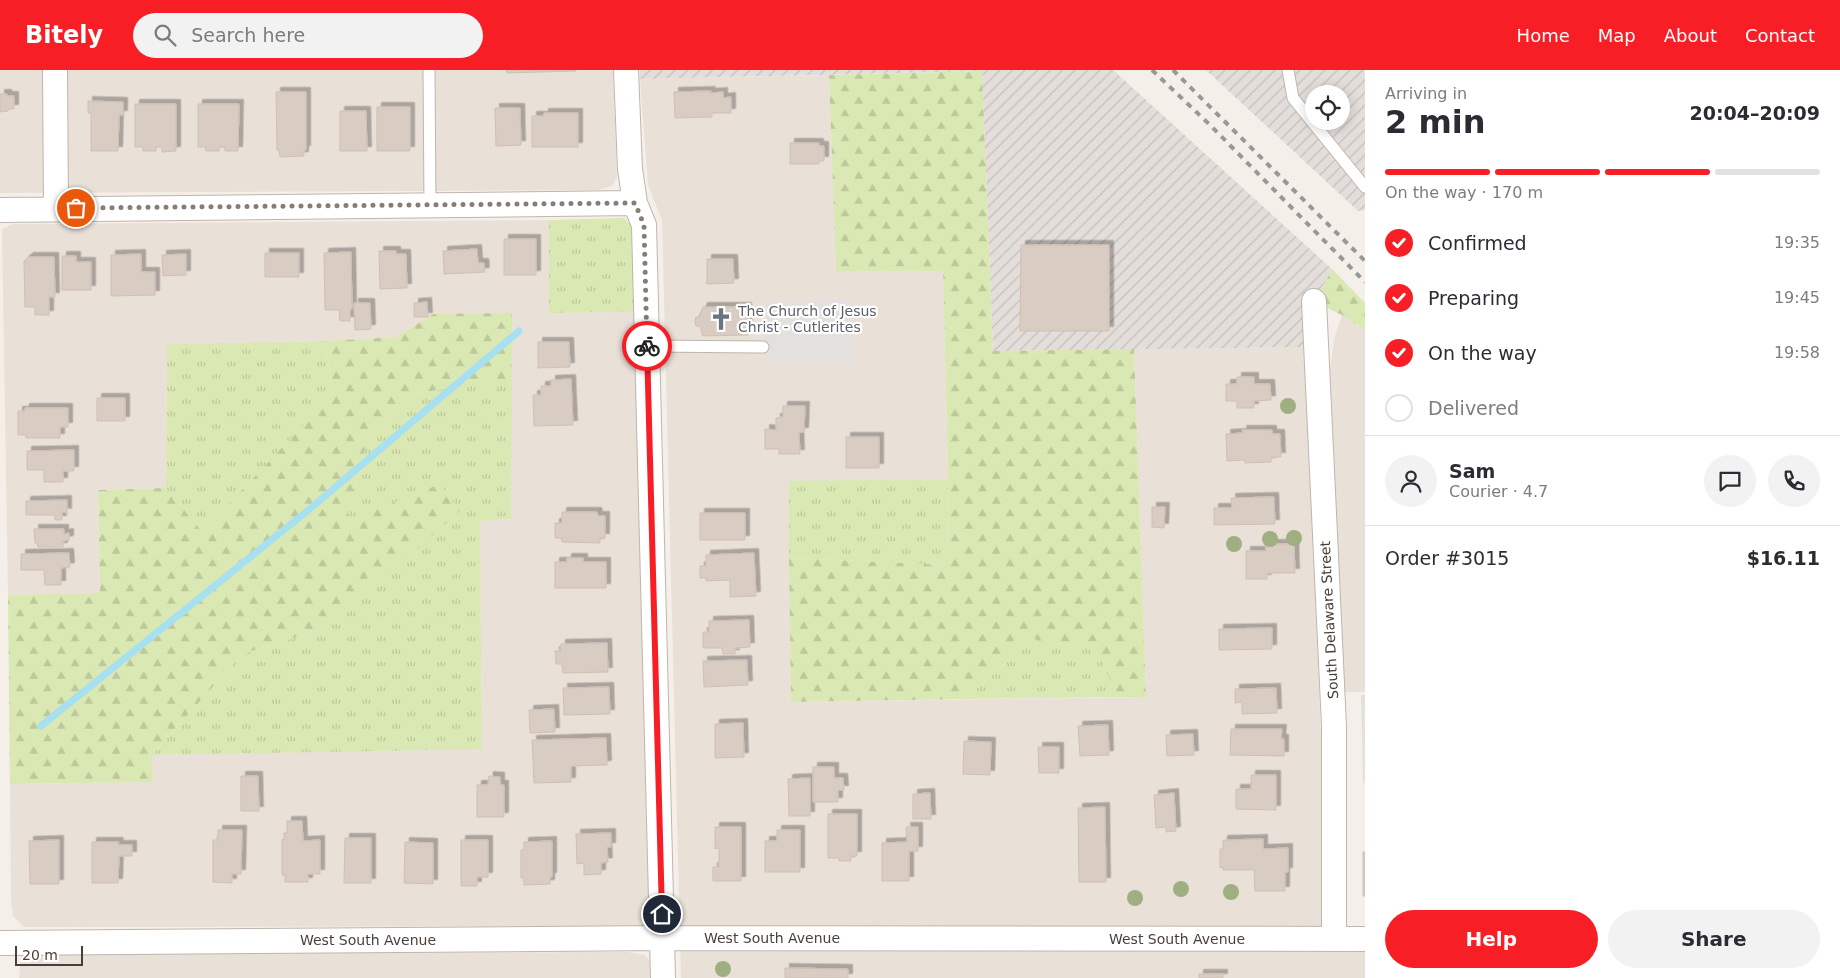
<!DOCTYPE html>
<meta charset="utf-8">
<style>
:root{--surface:#fff;--page:#f2f2f3;--text:#2b2b33;--muted:#7c7c81;--line:#e1e1e2;--accent:#f81e26}
body{margin:0;font-family:"DejaVu Sans",sans-serif;background:var(--page);color:var(--text);height:100vh;display:flex;flex-direction:column;font-size:19px;white-space:nowrap}
*{box-sizing:border-box;margin:0}
p{font-size:16px;color:var(--muted)}
.icon{flex:none;width:28px;height:28px;fill:none;stroke:currentColor;stroke-width:2;stroke-linecap:round;stroke-linejoin:round}
.map{position:relative;flex:1;overflow:hidden}
.panel{display:flex;flex-direction:column;background:var(--surface);width:475px}
.panel>*{flex:none}
.controls{position:absolute;left:1305px;top:15px;display:grid;gap:10px}
.controls a{display:grid;place-items:center;width:45px;height:45px;border-radius:50%;background:var(--surface);box-shadow:0 2px 12px #0003;font-size:25px}
.scale{position:absolute;left:15px;bottom:12px;width:68px;box-sizing:border-box;padding-left:5px;border:2px solid #493f38;border-top:0;font-size:14px;line-height:18px;white-space:nowrap;color:#493f38;-webkit-text-stroke:4px #fff;paint-order:stroke}
.pin{position:absolute;display:grid;place-items:center;width:42px;height:42px;color:#fff;margin:-21px;border:2px solid #fff;border-radius:50%;box-shadow:0 1px 5px #0007}
.courier{position:absolute;display:grid;place-items:center;width:50px;height:50px;margin:-25px;border:4px solid #f81e26;border-radius:50%;background:#fff;color:#222;box-shadow:0 1px 6px #0007}
.head em{font-style:normal;font-weight:800}
.head div{display:flex;flex-direction:column-reverse}
.head{display:flex;align-items:center;justify-content:space-between;height:85px;padding:0 20px}
h1{font-size:32px;font-weight:800;line-height:38px}
.bar{display:grid;grid-template-columns:repeat(4,1fr);gap:8px 5px;align-content:center;height:60px;padding:0 20px}
.bar i{height:6px;border-radius:4px;background:var(--line)}
.bar .on{background:var(--accent)}
.bar p{grid-column:span 4}
.line{display:flex;align-items:center;gap:12px;padding:0 20px;border-top:1px solid var(--line)}
.line div{flex:1}
.round{display:grid;place-items:center;flex:none;width:52px;height:52px;border-radius:26px;background:var(--page)}
ol{padding:0 20px;list-style:none}
li{display:flex;align-items:center;gap:15px;height:55px}
li p{margin-inline-start:auto}
li .icon{padding:5px;border-radius:50%;background:var(--accent);color:#fff;stroke-width:4}
li:last-child{color:var(--muted)}
li i{width:28px;height:28px;border:2px solid var(--line);border-radius:50%}
.button{display:flex;gap:10px;margin-top:auto;padding:10px 20px}
.button a{flex:1;height:58px;border-radius:30px;background:var(--accent);color:#fff;font-size:20px;font-weight:800;line-height:58px;text-align:center}
.button a+a{background:var(--page);color:var(--text)}
header{display:flex;align-items:center;gap:30px;box-sizing:border-box;height:70px;padding:0 25px;background:var(--accent);color:#fff}
header strong{font-size:24px}
nav{display:flex;gap:28px;margin-inline-start:auto;font-size:18px}
.search{width:350px;height:45px;background:var(--page);display:flex;align-items:center;gap:12px;box-sizing:border-box;padding:0 18px;border-radius:28px;color:var(--muted);font-size:19px}
main{display:flex;flex:1;min-height:0}
.map>svg:first-child{display:block}
.residential{fill:#e9e0d8}
.industrial{fill:url(#industrial-furrows);fill-rule:evenodd}
.grass{fill:url(#grass-tufts)}
.forest{fill:url(#forest-firs)}
.parking{fill:#e3e0de}
.lines{fill:none;stroke-linecap:round;stroke-linejoin:round}
.stream{stroke:#a7e0f0;stroke-width:7}
.building{fill:#d9ccc2;stroke:#d1bfb2;filter:url(#shadow)}
.service-casing{stroke:#c0b5ac;stroke-width:13}
.minor-casing{stroke:#c0b5ac;stroke-width:26}
.service{stroke:#fff;stroke-width:11}
.minor{stroke:#fff;stroke-width:24}
.rail{stroke:#989898;stroke-width:4;stroke-dasharray:6 6;stroke-linecap:butt}
.tree{fill:#9faf81}
.done{stroke:#857d76;stroke-width:5;stroke-dasharray:0 9}
.route{stroke:#f81e26;stroke-width:6}
.labels{text-anchor:middle;dominant-baseline:central;stroke-width:4.5;stroke-linejoin:round;paint-order:stroke}
.worship-label{font-size:14px;fill:#5b616d;stroke:#fff;text-anchor:start}
.street-label{font-size:14px;fill:#493f38;stroke:#fff}
</style>
<header>
<strong>Bitely</strong>
<div class="search"><svg class="icon" aria-label="search" viewBox="0 0 24 24"><circle cx="10" cy="10" r="6"/><path d="M15 15l6 6"/></svg>Search here</div>
<nav><a>Home</a><a>Map</a><a>About</a><a>Contact</a></nav>
</header>
<main>
<div class="map">
<svg width="1365" height="908" viewBox="0 0 1365 908">
<defs>
<pattern id="industrial-furrows" width="10" height="10" patternUnits="userSpaceOnUse" patternTransform="scale(1.25)"><rect width="10" height="10" fill="#e4dedb"/><path d="M-1 1l2-2M0 10L10 0M9 11l2-2" fill="none" stroke="#c5c0bd"/></pattern>
<pattern id="grass-tufts" width="24" height="20" patternUnits="userSpaceOnUse" patternTransform="scale(1.25)"><rect width="24" height="20" fill="#dae8b3"/><path d="M3 7l-1-3M5 7V3M7 7l1-3M15 17l-1-3M17 17v-4M19 17l1-3" fill="none" stroke="#bdc89b"/></pattern>
<pattern id="forest-firs" width="22" height="20" patternUnits="userSpaceOnUse" patternTransform="scale(1.25)"><rect width="22" height="20" fill="#dae8b3"/><path d="M5 1l3.5 6h-7zM16 11l3.5 6h-7z" fill="#bdc89b"/></pattern>
<filter id="shadow"><feDropShadow dx="4.5" dy="-4.5" stdDeviation="0" flood-color="#0004"/></filter>
</defs>
<rect width="100%" height="100%" fill="#f5efea"/>
<path class="residential" d="M0,0h613l4,107 -5,9 -13,4 -599,3z
M829,5l7,196h107l5,208 -159,3 2,220 355,-5 -12,-348 172,-2 23,603h36v28h-684l-19,-758 -14,-35 -8,-106z
M549,150v93l89,-1 13,607 -8,7 -619,1 -11,-11 -2,-15 -1,-117 143,-2 -1,-27 330,-7 -2,-227 31,-2 -78,-205 -36,23 -73,4 -157,3 -1,144 -68,2 2,103 -92,2 -6,-366 11,-5z
M1342,245l23,15v362h-22l-13,-323 4,-30z
M628,882l17,3 8,11v12h-634l2,-24z"/>
<path class="industrial" d="M640,0h473l219,199 -17,33 -9,45 -313,4 -11,-280 -342,8z
M1206,0h159v140l-7,1zM1314,24h27v27h-27z"/>
<path class="grass" d="M624,148l10,10 4,84 -89,1v-93z
M324,271l10,52 -132,140 -36,-45 1,-144z
M512,308l-1,141 -31,2 2,228 -330,6 90,-101 87,-27 111,-142 -94,37 24,-92 49,-37z
M948,409l-1,86 -158,-7v-77z
M1032,569l64,10 23,48 -154,2z"/>
<path class="forest" d="M982,1l11,280 141,-2 12,348h-27l-24,-48 -63,-10 -67,60 -174,3 -2,-144 158,7 1,-86 -5,-208h-107l-7,-196z
M1332,199l33,34v27l-23,-15 -27,-13z
M512,243v65l-93,15 -49,37 -24,92 94,-38 20,27 -131,116 -87,27 -90,101 1,27 -143,2 -2,-189 92,-2 -2,-103 68,-2 36,44 132,-139 -10,-52 73,-4 36,-23z"/>
<path class="parking" d="M853,230v62h-88v-61z
M1361,625h4v88h-2z"/>
<g class="lines">
<path class="stream" d="M41,656l270,-218 208,-177"/>
</g>
<path class="building" d="M506,0h70v1l-69,2z
M711,21l-1,2 13,-1v6l8,-1v16h-19v4l-37,1 -1,-26z
M276,22h30v58h-2v6l-24,1 -1,-7h-2z
M0,24h7v2h7v13h-6v2l-8,1z
M88,31l35,1v13h-4l-1,36h-27v-38h-3z
M135,34h41v47l-14,1v-5h-6v4h-13v-4h-8z
M198,34h41l-1,47h-13v-4h-6v4h-13l-1,-4h-7z
M377,37h33v44h-33z
M495,38h25l1,37 -25,1z
M340,41h26l1,40h-27z
M544,43h34v34h-46v-31h12z
M790,73h29v3h5v15h-5v3h-29z
M504,169h32v36h-32z
M1021,175h88v86h-89z
M477,179l1,14h6l1,9 -41,2 -1,-23z
M379,181h17v3h10l1,34 -27,1z
M351,182l1,57h-2v12h-10l-1,-11h-14l-1,-57z
M265,183h34v24h-34z
M141,184v18h14v23l-44,1v-41z
M186,184v21l-23,1 -1,-21z
M62,186h14v6h15v28h-29z
M29,187h25l1,40h-6v18h-14v-8h-10l-1,-46z
M707,189h26l1,24 -27,1z
M427,232l1,15h-14v-14z
M354,233h16l1,26 -16,1z
M703,237h44l1,28 -45,1 -3,-10h-4l-1,-5 1,-4h3z
M538,272h31l1,25 -32,1z
M1237,307h17v7h16l1,16 -17,1v7h-17v-7h-11v-17h11z
M571,309l2,46 -39,1 -1,-31h8v-9h10v-6z
M97,328h28v23h-28z
M783,336h22l-1,26h-5l1,22h-21v-5h-14v-20l11,1v-12l7,-1z
M25,338h43v19h-8v11h-34v-3h-8v-24h7z
M1242,360h30v4h8l1,23h-10v5l-26,1v-3l-18,1 -1,-27 17,-1z
M846,367h33v31h-33z
M74,380v21h-11v11h-19v-12h-17v-19z
M1274,427l1,27 -61,1v-17h18l-1,-10z
M67,430v13l-5,-1v8h-7v-5h-29v-14z
M1152,437h13l-1,21 -12,-1z
M562,442h35l1,4h7v22h-5v5l-38,-1 -1,-4h-6v-15h7z
M700,443h45v27h-45z
M34,459h30v5l5,-1v7l-6,1v6h-25l-1,-4h-2z
M1266,474h28l1,29h-28v6h-21v-28h20z
M69,483l1,14 -9,1v17h-16l-1,-15h-23v-16z
M754,483l2,43 -26,1v-17l-24,1v-3h-6v-12h6v-11z
M567,488h16v4h23v26h-51v-26h12z
M749,550l1,27 -15,1v6h-12l-1,-6h-19v-16h6v-11z
M1272,558v21l-53,1v-21z
M607,573l1,29 -45,1 -1,-9h-6l-1,-13h6v-7z
M747,590l1,25 -44,2 -1,-26z
M609,617l1,27 -46,1 -1,-27z
M1276,618l1,25 -35,1v-12l-7,1v-14z
M554,639l1,23 -25,1 -1,-23z
M743,653l1,34 -29,1v-34z
M1108,655l1,30 -29,1 -2,-30z
M1231,659h51l-1,10h3v17l-54,-1z
M1193,664l1,21 -27,1 -1,-21z
M606,668l1,27 -36,1v16l-37,1 -2,-43z
M964,671l27,1 -1,33 -27,-1z
M1038,677h21v26h-20z
M813,697h21v11h9l1,12h-6v12h-25z
M1251,705h25v35l-40,-1v-20h15z
M241,706h17l1,35h-18z
M489,706l11,1v8h4v32h-27v-32h11z
M810,708v38h-21l-1,-37z
M930,723l1,26h-18v-25z
M1174,723l2,38 -10,1v-5l-10,1 -2,-33z
M1105,737l1,75h-27l-1,-74z
M828,744h29v42h-6v5h-12v-3h-11z
M287,751h15l1,20 17,-1v34h-12v8h-23v-7h-3v-36l2,1v-7h3z
M715,757h26v54h-28v-14h6v-19l-4,1z
M906,757h12v24h-9v30h-27v-38l25,-1z
M218,760h24l-1,44h-9v9l-19,-1v-42h5z
M777,760h23v42h-35v-31h12z
M611,763v14h-4l1,15 -7,1v11l-17,1v-12l-7,1 -1,-30z
M345,768h26v45h-27z
M1263,769v10l25,-1v24h-3v19h-30l-1,-21h-31v-3l-3,1v-19h3v-9z
M59,770v44h-29l-1,-43z
M461,770h27v37h-11v9h-16z
M552,771v36h-2v7l-26,1v-7h-3v-28l3,-1v-7z
M92,772h27l-1,3h14v11h-13l-1,27h-26z
M405,772l28,1v41l-29,-1z
M1363,782h2v44h-2z
M785,898l63,1v9h-63z
M1199,904h24v4h-24z"/>
<g class="lines">
<defs>
<path id="service" d="M429,0l1,135
M1288,0l5,28 72,89
M648,276l115,1"/>
<path id="minor" d="M55,0l1,138
M626,0l4,99 5,34 9,22 19,753
M0,140l635,-7
M1314,231l20,425v213
M0,873l662,-5 703,1"/>
</defs>
<use href="#service" class="service-casing"/>
<use href="#minor" class="minor-casing"/>
<use href="#service" class="service"/>
<use href="#minor" class="minor"/>
<path class="rail" d="M1152,0l58,55 155,157
M1173,0l192,191"/>
</g>
<g class="tree">
<circle cx="1288" cy="336" r="8"/>
<circle cx="1294" cy="468" r="8"/>
<circle cx="1270" cy="469" r="8"/>
<circle cx="1234" cy="474" r="8"/>
<circle cx="1181" cy="819" r="8"/>
<circle cx="1231" cy="822" r="8"/>
<circle cx="1135" cy="828" r="8"/>
<circle cx="723" cy="899" r="8"/>
</g>
<g class="lines">
<path class="done" d="M76,138l559,-5 9,22 3,121"/>
<path class="route" d="M647,276l15,568"/>
</g>
<defs>
<symbol id="church-bare" viewBox="-9 -9 18 18"><path d="M-1.2-6h2.4v3.5h3.3v2.4h-3.3V6h-2.4V-.1h-3.3v-2.4h3.3Z" fill="#6b7280" stroke="#fff" stroke-width="2.5" paint-order="stroke"/></symbol>
</defs>
<g fill-rule="evenodd">
<use href="#church-bare" x="705" y="233" width="32" height="32"/>
</g>
<g class="labels">
<g class="worship-label">
<text x="738" y="241">The Church of Jesus<tspan x="738" dy="16">Christ - Cutlerites</tspan></text>
</g>
<g class="street-label">
<text transform="translate(1329 550) rotate(-93)">South Delaware Street</text>
<text x="772" y="868">West South Avenue</text>
<text x="1177" y="869">West South Avenue</text>
<text x="368" y="870">West South Avenue</text>
</g>
</g>
</svg>
<div class="controls">
<a><svg class="icon" aria-label="locate" viewBox="0 0 24 24"><circle cx="12" cy="12" r="6"/><path d="M12 2v4M12 18v4M2 12h4M18 12h4"/></svg></a>
</div>
<div class="scale">20 m</div>
<div class="pin" style="left:76px;top:138px;background:#ea580c"><svg class="icon" aria-label="bag" viewBox="0 0 24 24"><path d="M5 8h14l-1 12H6zM9 8a3 3 0 0 1 6 0"/></svg></div>
<div class="pin" style="left:662px;top:844px;background:#1f2937"><svg class="icon" aria-label="home" viewBox="0 0 24 24"><path d="M3 11l9-7 9 7M6 9v11h12V9"/></svg></div>
<div class="courier" style="left:647px;top:276px"><svg class="icon" aria-label="bike" viewBox="0 0 24 24"><circle cx="6" cy="16" r="4"/><circle cx="18" cy="16" r="4"/><path d="M6 16l4-8h5l3 8M10 8l3 8H6M13 5h3"/></svg></div>
</div>
<section class="panel">
<div class="head"><div><h1>2 min</h1><p>Arriving in</p></div><em>20:04–20:09</em></div>
<div class="bar"><i class="on"></i><i class="on"></i><i class="on"></i><i></i><p>On the way · 170 m</p></div>
<ol>
<li><svg class="icon" aria-label="check" viewBox="0 0 24 24"><path d="M5 12l5 5 9-10"/></svg>Confirmed<p>19:35</p></li>
<li><svg class="icon" aria-label="check" viewBox="0 0 24 24"><path d="M5 12l5 5 9-10"/></svg>Preparing<p>19:45</p></li>
<li><svg class="icon" aria-label="check" viewBox="0 0 24 24"><path d="M5 12l5 5 9-10"/></svg>On the way<p>19:58</p></li>
<li><i></i>Delivered</li>
</ol>
<div class="line" style="height:90px"><a class="round"><svg class="icon" aria-label="person" viewBox="0 0 24 24"><circle cx="12" cy="8" r="4"/><path d="M4 21q1-7 8-7t8 7"/></svg></a><div><b>Sam</b><p>Courier · 4.7</p></div><a class="round"><svg class="icon" aria-label="chat" viewBox="0 0 24 24"><path d="M4 5h16v11H9l-5 4z"/></svg></a><a class="round"><svg class="icon" aria-label="phone" viewBox="0 0 24 24"><path d="M5 4h4l2 5-3 2q2 4 5 5l2-3 5 2v4C11 20 4 13 5 4z"/></svg></a></div>
<div class="line" style="height:65px"><div>Order #3015</div><b>$16.11</b></div>
<div class="button"><a>Help</a><a>Share</a></div>
</section>
</main>
